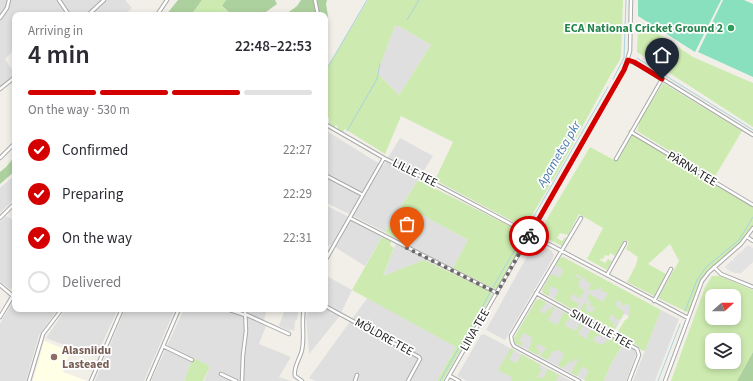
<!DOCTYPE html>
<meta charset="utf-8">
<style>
:root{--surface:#fff;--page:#f2f2f3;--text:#2b2b33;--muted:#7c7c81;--line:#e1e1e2;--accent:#d40000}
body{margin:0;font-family:"Source Sans 3",sans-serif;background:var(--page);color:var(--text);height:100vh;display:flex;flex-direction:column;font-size:15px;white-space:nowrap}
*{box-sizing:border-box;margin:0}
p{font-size:13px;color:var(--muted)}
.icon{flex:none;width:22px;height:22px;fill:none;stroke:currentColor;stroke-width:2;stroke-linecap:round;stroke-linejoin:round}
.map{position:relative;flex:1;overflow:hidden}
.details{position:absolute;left:12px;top:12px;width:316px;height:300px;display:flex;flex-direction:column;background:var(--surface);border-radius:8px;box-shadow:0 2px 6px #0003}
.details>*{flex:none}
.needle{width:26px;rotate:69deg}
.controls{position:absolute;left:705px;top:289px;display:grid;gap:8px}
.controls a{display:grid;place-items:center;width:36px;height:36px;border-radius:8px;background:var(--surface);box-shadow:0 2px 6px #0003;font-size:20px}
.pin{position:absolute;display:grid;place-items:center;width:34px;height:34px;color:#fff;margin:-41px -17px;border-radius:50% 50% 50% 0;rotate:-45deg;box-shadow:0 0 4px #0007}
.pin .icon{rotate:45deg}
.courier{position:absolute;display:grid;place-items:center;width:40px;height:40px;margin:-20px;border:3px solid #d40000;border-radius:50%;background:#fff;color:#222;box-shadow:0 1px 5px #0007}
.head em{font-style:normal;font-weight:600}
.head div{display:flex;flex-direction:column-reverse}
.head{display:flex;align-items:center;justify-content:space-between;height:68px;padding:0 16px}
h1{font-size:26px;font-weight:600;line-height:30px}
.bar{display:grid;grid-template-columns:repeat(4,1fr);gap:6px 4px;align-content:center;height:48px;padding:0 16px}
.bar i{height:5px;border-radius:3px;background:var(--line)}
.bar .current{background:var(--accent)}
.bar p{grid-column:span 4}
ol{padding:0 16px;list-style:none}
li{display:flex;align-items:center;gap:12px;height:44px}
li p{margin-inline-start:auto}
li .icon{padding:4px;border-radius:50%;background:var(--accent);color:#fff;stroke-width:4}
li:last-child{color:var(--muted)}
li i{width:22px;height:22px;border:2px solid var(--line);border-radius:50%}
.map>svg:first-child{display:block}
.residential{fill:#e0dfdf}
.education{fill:#ffffe5}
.grass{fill:#cdebb0;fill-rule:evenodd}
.forest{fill:#add19e}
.pitch{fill:#88e0be}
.parking{fill:#e2e2e2}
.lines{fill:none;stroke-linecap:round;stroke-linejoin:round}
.stream{stroke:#aad3df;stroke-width:1}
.minor-casing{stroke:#a9a9a9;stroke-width:4.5}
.minor{stroke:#fff;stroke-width:2.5}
.done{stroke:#6b6a68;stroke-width:4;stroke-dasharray:0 7.2}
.route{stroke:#d40000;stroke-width:5}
.leisure-dot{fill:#2e9e5b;stroke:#fff;stroke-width:1.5}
.education-dot{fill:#8d6e63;stroke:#fff;stroke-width:1.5}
.labels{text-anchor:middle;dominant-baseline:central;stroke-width:3.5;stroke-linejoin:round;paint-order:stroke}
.leisure-label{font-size:12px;font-weight:bold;fill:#27864d;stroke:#fff;text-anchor:end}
.street-label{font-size:12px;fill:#222;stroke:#fff}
.education-label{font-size:12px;font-weight:bold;fill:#785e54;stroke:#fff;text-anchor:start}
.water-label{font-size:13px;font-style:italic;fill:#4a7aab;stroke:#fff}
</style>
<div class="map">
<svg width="753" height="381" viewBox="0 0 753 381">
<rect width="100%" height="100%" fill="#f2efe9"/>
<path class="residential" d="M0,0h125l7,8 -8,7h-109v34l-10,10 10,15 -15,13z
M395,26h4l32,19 -32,50 -22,-22z
M325,130l58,36 17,-28 33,18 -48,76 -60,-30z
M15,175v23l-15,15v-25z
M325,205l20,10 37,22 -17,29 -35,-22 -4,6h-1z
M421,214l47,26 -17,32 -27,-12 -41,16 13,-32z
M6,216l9,5v17l-1,2 1,1v43l-2,4 -3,1 -10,-8v-59z
M535,242l17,9 2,5 -49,84 -19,-10z
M563,257l66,36v23l-5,-2 -10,17 -71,-38 -1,-3 18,-32z
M325,275l27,15 -13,27 -30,37 -3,-37 4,-8h15z
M15,297v12h43l-19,26 -13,46h-26v-57z
M368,297l88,50 -19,34h-121l-7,-3z
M540,299l71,38 -13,23 -9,21h-3l-71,-38 -1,-5 22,-38z
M66,309h52l-22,48 -50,-19z
M125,309h50l-31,72h-49z
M184,309h83l-4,15 3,2 -7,18 32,13 -12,20 12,4h-87l6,-15 -17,-8 -9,23h-33z
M285,309h9l4,2 -1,9 -2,1 -1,10 -3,-2 -1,2 -11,-5z
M661,310l18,9 -24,62h-22z
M484,334l24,13 63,34h-104l-10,-5 24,-41z
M623,344l12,6 1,4 -10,27h-22l6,-15z"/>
<path class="education" d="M44,341l26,10 -7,21 24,9h-54z"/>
<path class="grass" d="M202,0h24l-4,7 10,8h-41z
M368,0h255l-2,54 -1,6 -9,14 -50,92 -34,58 -4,3 -88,-47 18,-38 -52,-26 -16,38 -40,-25 -2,3 -5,-2 -1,-5 -3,2 -5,-3v-6l-3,-2 -1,1v-46zM395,26h4l32,19 -32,50 -22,-22z
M641,22l52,35 60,26v44l-116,-75 1,-26z
M663,83l79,48 -28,47 -77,-47 2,-7 -1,-1z
M632,136h3l118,71v18l-8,12 -10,11 -27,22 -6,7 -13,36 -31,-15 21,-37 -9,-17 -22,20 18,10 -12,22 -27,-14 9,-17 2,-8 -12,-8 3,-7 -4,-2 -10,16 -5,-3 -1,3 -4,-1 -2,4 -2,-1 -1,2 5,3 3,-4 4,2 -5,9 -20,-11 16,-31 -24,-14 -11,21 -8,-2 -3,5 5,3 3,-4 1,1 -4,8 -24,-12 52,-87 26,14 13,-22z
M418,180l108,54v4l-29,52 -44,-22 15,-28 -47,-26 -22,26 -14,-8z
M382,237l9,4 -1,4 4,3 -11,28 41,-16 67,32 1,3 -49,86h-6l19,-34 -104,-57z
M563,257l98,53 -16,41 -4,-1 -3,-4 -21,-13 8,-13 2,-1 2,-3v-11l-3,-1 -2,2 -3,-1 1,-3 -4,-2 -3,5 8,6 1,2 -3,6h-7l1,-2 -4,-3 -2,5 5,4 -1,3 2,1 5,-6 -6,10 -35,-19 5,-9 3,1 -1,6 6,3 3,-5 -5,-3 1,-2 -3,-1 1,-2 -2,-2 2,-4 14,8 5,-9 -7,-2 1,-3 -3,-1 -1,3h-8l-3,3 4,-9 -5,-3 1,-1 -11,-6 -1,2 6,3 -3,6 6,6 -3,6 -4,1h-1l1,-2 -4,-2 -3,5 9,5 -4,7 -21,-12 5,-9 -8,-4 -3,5 2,1 -2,4 -5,-3 -1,-3 9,-16 9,4 3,-8 -7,-5 4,-7z
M712,276h8l33,14v62l-16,29h-66l34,-94zM712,296h22v22h-22zM712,340h22v22h-22z
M540,299l6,3 -3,6 -2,-1 -1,5 5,2 2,-5 3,1 3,-4 2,1 -7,13 9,5 7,-13 9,5 -2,3 -3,-1 -3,7 11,5 5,-10 3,2 -6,11 8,5 6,-12 10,5 -2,4h-4l-3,4 7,5 2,-2 2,1 3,-4 2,1 2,-4 12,7 -13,22 -6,15h-18l-2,-1 5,-10 -7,-3 -5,9 -6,-3 7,-13 -3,-2 -2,5 -4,-2 -3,4 -4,3 -4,-2 6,-12 -5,-4 -7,2 -5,8 -7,-4 2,-4 1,1 3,-5 -8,-4 -2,4 4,3 -2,4 -10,-5 4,-9 -1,-1 1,-3 -8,-4 -5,7 4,3 -2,3 -6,-3 -1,-5 22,-38z
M511,348l3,2 -5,10 8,3 4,-9 20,11 -2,3 3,2 -5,7 6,1 5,-9 11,6 -3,6h-45l2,-3 -15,-8z
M193,358l17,8 -7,15h-19z"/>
<path class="forest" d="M178,0h24l-11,15h-25z
M226,0h49l2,4 -11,8 2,3h-36l-10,-9z
M301,0h26l-1,4 2,12 -3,13v-14h-40l12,-9z
M15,156v15l-15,13v-12l6,-5z
M753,352v29h-16z"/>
<path class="pitch" d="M638,0h83l-26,52 -57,-36z
M723,0h21l9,4v73l-55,-25z"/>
<path class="parking" d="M748,245l5,3v14l-13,12 -1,-1h-5l-2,-2 -1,1 -6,-5 7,-7 2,1 -1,-2 7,-7 2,2 -1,-2z"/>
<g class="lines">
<path class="stream" d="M407,20l12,-20
M637,58l116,72
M325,72l42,-72
M613,79l11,-21 2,-58
M347,131l30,-52 3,-15
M390,165l26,14
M333,181l11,5
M526,230l82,-143
M493,287l31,-53
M685,311l12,-31 9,-13 33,-27 14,-23
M440,381l50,-88
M658,381l22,-57"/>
<defs>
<path id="minor" d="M59,0l10,15
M315,0l3,15
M88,15l16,-15
M157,15l10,-15
M0,18l7,-10 2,-8
M628,60l15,7 110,68
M0,89l15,-12
M325,124l59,34 44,22 260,138
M631,132l122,73
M0,158l15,-15
M616,159l46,-80
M325,175l38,20
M0,218l15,-15
M350,218l147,75
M747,237l6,4
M325,261l59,-103
M714,267l7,7 32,13
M607,275l18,-32
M0,285l13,11
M536,293l101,56 2,6 -10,26
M654,301l17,-32
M325,306l94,51 1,2 -12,22
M227,309l18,6
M245,314l44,20
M0,317l15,-25
M163,346l29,14
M221,374l15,7
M450,376l9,5
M29,381l14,-47 19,-25
M91,381l31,-72
M148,381l31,-72
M242,381l1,-26 3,-24 -1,-22
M302,381l-7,-5c-2,-9 5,-17 7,-26 3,-14 -1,-27 2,-41
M355,381l2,-6
M446,381l178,-311 6,-19 1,-51
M579,381l-65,-35 -2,-4 -1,-6 70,-118
M665,381l37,-100 7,-9 32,-28 12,-16"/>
</defs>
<use href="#minor" class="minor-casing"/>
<use href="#minor" class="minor"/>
</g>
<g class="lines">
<path class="done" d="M407,248l90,45 32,-57"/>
<path class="route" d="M529,236l95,-166 4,-10 6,2 28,17"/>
</g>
<circle class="leisure-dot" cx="731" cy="28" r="4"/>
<circle class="education-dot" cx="54" cy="357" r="4"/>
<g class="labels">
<g class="leisure-label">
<text x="723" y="28">ECA National Cricket Ground 2</text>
</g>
<g class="street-label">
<text transform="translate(692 169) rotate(31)">PÄRNA TEE</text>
<text transform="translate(415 173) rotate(27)">LILLE TEE</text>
<text transform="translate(601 329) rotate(29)">SINILILLE TEE</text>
<text transform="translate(475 330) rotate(-60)">LIIVA TEE</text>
<text transform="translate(384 337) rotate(29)">MÖLDRE TEE</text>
</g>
<g class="education-label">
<text x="62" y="350">Alasniidu<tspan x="62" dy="14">Lasteaed</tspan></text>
</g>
<g class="water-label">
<text transform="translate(559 154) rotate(-60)">Apametsa pkr</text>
</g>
</g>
</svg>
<div class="controls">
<a><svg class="needle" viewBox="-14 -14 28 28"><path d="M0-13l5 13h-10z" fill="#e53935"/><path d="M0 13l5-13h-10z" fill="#7c7c81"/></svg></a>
<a><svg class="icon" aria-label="layers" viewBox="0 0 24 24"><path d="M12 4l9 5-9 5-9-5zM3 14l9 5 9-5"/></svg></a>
</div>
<div class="pin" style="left:407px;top:248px;background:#ea580c"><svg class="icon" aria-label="bag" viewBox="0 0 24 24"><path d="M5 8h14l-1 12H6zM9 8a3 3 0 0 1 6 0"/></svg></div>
<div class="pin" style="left:662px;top:79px;background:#1f2937"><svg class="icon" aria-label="home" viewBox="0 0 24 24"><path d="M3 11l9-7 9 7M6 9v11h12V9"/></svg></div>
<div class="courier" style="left:529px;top:236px"><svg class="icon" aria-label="bike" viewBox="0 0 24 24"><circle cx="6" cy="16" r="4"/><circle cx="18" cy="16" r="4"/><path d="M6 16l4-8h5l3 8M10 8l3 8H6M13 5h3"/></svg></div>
<section class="details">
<div class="head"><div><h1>4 min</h1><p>Arriving in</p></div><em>22:48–22:53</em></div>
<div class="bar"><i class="current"></i><i class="current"></i><i class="current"></i><i></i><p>On the way · 530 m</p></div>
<ol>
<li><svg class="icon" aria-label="check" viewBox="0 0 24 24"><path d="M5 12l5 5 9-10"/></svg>Confirmed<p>22:27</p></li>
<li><svg class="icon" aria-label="check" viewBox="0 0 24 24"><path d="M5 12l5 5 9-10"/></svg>Preparing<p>22:29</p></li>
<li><svg class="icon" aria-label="check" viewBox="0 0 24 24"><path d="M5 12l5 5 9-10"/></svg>On the way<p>22:31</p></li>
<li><i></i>Delivered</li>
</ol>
</section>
</div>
